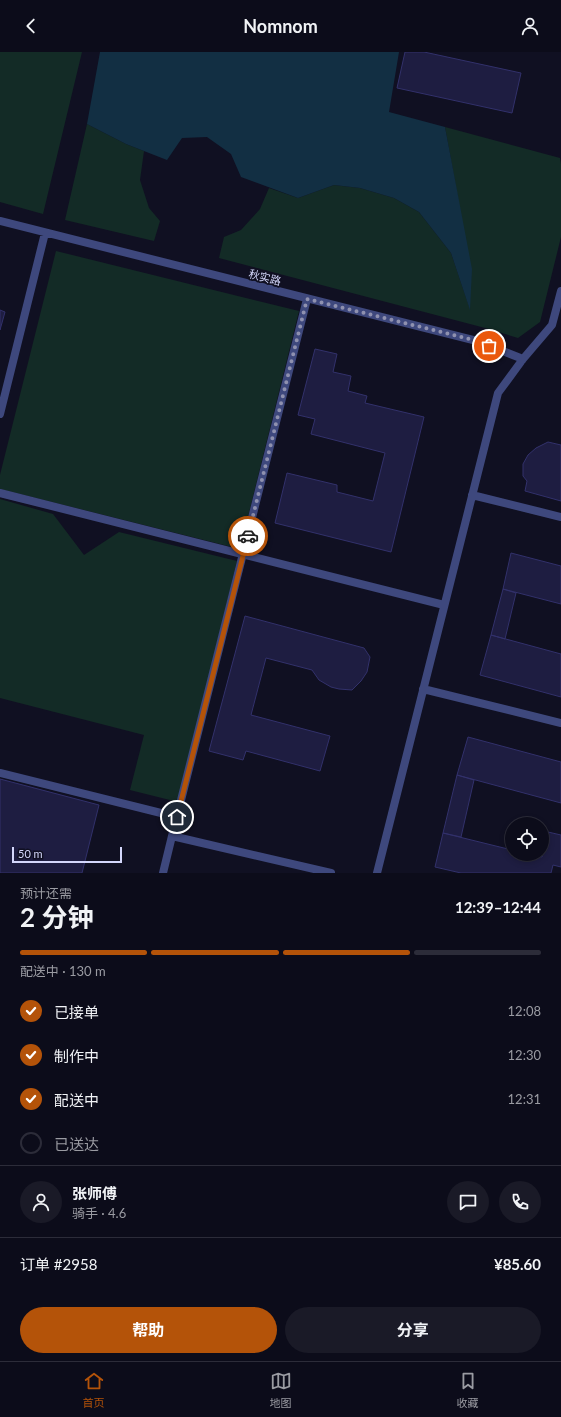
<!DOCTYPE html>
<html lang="zh">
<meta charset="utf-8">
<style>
:root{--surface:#0c0c1a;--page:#1a1a27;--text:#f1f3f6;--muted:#9a9ba2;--line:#2c2c39;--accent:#b45309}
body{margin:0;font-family:Lato,"Noto Sans SC",sans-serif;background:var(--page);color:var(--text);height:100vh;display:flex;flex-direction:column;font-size:15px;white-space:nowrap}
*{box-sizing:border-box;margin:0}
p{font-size:13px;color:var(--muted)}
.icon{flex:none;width:22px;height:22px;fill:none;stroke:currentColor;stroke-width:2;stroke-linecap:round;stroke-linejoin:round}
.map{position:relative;height:821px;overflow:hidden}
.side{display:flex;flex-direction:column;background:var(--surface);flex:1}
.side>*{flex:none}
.buttons{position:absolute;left:505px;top:765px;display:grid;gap:8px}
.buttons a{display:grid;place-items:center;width:44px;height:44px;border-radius:50%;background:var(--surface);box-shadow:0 2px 6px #0003,0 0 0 1px var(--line);font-size:20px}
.scale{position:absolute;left:12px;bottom:10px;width:110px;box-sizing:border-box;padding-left:4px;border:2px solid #d4d7fb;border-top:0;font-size:11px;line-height:14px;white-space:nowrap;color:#d4d7fb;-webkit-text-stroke:3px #101022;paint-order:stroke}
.pin{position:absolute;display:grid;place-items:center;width:34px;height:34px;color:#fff;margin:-17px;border:2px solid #fff;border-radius:50%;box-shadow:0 1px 4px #0007}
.courier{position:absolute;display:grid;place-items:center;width:40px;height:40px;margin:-20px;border:3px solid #b45309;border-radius:50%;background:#fff;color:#222;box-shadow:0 1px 5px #0007}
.headline em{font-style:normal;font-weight:700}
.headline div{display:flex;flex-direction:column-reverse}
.headline{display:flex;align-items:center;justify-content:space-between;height:68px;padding:0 20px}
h1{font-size:26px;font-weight:700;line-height:30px}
.bar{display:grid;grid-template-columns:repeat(4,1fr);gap:6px 4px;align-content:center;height:48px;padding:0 20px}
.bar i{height:5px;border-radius:3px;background:var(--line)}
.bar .selected{background:var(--accent)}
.bar p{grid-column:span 4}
.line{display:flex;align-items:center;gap:10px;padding:0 20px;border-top:1px solid var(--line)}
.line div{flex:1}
.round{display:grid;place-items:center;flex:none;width:42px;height:42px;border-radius:21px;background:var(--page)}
ol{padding:0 20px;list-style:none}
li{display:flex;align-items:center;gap:12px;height:44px}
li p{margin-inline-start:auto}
li .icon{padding:4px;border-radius:50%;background:var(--accent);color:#fff;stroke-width:4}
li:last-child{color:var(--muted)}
li i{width:22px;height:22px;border:2px solid var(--line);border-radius:50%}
.cta{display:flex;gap:8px;margin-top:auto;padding:8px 20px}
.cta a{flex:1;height:46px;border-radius:24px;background:var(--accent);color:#fff;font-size:16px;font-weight:700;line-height:46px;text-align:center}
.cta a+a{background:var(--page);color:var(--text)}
header{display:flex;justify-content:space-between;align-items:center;height:52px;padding:0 20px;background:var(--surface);font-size:18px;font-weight:700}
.dock{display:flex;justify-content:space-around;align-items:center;height:56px;border-top:1px solid var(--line);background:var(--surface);font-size:11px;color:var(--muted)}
.dock a{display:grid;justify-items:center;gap:2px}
.dock .selected{color:var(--accent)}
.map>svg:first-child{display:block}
.green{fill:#132b26}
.water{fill:#122f43}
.building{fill:#1e1d41;stroke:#32316b}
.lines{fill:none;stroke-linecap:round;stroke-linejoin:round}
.lane{stroke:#3e487d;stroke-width:8}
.done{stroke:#8f91af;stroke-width:4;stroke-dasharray:0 7.2}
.route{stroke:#b45309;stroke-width:5}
.labels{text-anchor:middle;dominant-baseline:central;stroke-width:3.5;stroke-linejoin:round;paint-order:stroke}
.street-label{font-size:11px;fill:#d4d7fb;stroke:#101022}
</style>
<header><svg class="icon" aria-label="back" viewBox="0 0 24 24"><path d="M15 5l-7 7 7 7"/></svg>Nomnom<svg class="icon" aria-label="person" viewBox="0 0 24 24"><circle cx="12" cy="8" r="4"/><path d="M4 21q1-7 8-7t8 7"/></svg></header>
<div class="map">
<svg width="561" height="821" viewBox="0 0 561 821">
<rect width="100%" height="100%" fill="#101022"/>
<path class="green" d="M0,0h82l-39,162 -43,-12z
M87,72l39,20 18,7 -4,29 9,28 11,13 -6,20 -89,-21z
M445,75l115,31 1,6v73l-21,85 -22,16 -29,-9 -270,-71 5,-21 17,-7 19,-21 9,-21 29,10 36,-13 26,3 34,10 25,14 32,41 19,56 -13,-116z
M56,199l243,60 -59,238 -240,-60v-14z
M0,447l53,15 31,41 35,-23 118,29 -59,241 -48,-12 14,-55 -144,-37z"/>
<path class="water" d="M100,0h299l-10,60 56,15 27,142 -2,41 -19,-57 -32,-41 -25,-14 -34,-10 -26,-3 -36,13 -57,-21 -10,-23 -24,-17 -25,1 -15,22 -41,-16 -39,-20z"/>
<path class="building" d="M405,0h19l97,21 -9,40 -115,-25z
M0,258l5,2 -5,18z
M315,297l22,5 -4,18 18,4 -3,15 19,5 -2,7 59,14 -33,135 -116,-29 12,-50 50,12v7l36,9 12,-48 -74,-19 4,-15 -17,-4z
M548,390l13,3v56l-36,-10 2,-10 -4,-5v-12l5,-9 8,-7z
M511,501l50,13v38l-58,-15z
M503,537l13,4 -11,46 -14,-4z
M245,564l119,32 6,9 -3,15 -6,9 -9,9 -13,-1 -8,-2 -12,-7 -7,-10 -46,-12 -15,57 79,21 -10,35 -74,-20 -3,9 -34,-9z
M491,583l70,19v43l-81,-22z
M468,685l93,25v41l-104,-28z
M457,723l17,5 -13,57 -18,-4z
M0,727l99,26 -17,68h-82z
M548,780l13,3v32l-8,-2 -2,8h-90l-26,-6 8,-34 69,17v4h17l13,3z"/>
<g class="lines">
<path class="lane" d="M0,169l477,120 46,18
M0,362l45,-181
M0,441l444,112
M472,443l89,22
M423,637l138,34
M0,721l177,44
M172,784l135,-537
M163,821l9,-37 159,37
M377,821l121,-480 25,-34 29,-34 9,-34"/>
</g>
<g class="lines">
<path class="done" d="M248,484l59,-237 171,42 11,5"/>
<path class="route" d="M177,765l71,-281"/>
</g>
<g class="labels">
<g class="street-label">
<text transform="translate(265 225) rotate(14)">秋实路</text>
</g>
</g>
</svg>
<div class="buttons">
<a><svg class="icon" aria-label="locate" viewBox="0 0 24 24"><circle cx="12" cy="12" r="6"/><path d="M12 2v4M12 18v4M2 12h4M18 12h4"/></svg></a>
</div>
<div class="scale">50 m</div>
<div class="pin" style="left:489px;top:294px;background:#ea580c"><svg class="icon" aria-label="bag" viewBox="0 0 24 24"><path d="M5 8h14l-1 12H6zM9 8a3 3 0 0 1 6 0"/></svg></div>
<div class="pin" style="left:177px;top:765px;background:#1f2937"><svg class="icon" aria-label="home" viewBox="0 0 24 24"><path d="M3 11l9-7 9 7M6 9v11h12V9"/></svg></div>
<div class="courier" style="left:248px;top:484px"><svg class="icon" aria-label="car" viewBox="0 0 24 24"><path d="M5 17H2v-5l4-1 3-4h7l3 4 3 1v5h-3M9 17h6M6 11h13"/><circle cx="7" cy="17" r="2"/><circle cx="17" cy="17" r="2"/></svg></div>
</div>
<section class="side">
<div class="headline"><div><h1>2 分钟</h1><p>预计还需</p></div><em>12:39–12:44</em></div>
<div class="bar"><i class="selected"></i><i class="selected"></i><i class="selected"></i><i></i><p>配送中 · 130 m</p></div>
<ol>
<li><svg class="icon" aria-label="check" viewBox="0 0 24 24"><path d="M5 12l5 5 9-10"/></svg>已接单<p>12:08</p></li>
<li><svg class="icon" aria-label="check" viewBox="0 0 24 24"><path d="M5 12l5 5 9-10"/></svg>制作中<p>12:30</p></li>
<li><svg class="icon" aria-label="check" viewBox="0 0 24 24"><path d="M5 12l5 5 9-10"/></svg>配送中<p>12:31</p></li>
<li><i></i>已送达</li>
</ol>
<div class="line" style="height:72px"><a class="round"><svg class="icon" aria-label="person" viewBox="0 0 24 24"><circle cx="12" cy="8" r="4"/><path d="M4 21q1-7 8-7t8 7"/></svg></a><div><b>张师傅</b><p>骑手 · 4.6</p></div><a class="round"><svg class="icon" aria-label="chat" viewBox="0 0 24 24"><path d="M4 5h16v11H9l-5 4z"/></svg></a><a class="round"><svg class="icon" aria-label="phone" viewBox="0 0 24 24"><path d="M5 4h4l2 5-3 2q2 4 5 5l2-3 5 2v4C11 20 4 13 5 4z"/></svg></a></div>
<div class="line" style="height:52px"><div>订单 #2958</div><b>¥85.60</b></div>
<div class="cta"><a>帮助</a><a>分享</a></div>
</section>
<nav class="dock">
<a class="selected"><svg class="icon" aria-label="home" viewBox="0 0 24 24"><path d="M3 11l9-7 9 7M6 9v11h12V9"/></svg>首页</a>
<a><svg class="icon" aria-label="map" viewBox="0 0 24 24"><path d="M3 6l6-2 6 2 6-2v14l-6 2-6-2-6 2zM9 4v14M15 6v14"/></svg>地图</a>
<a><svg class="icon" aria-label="saved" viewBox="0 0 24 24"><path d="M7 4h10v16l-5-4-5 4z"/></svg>收藏</a>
</nav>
